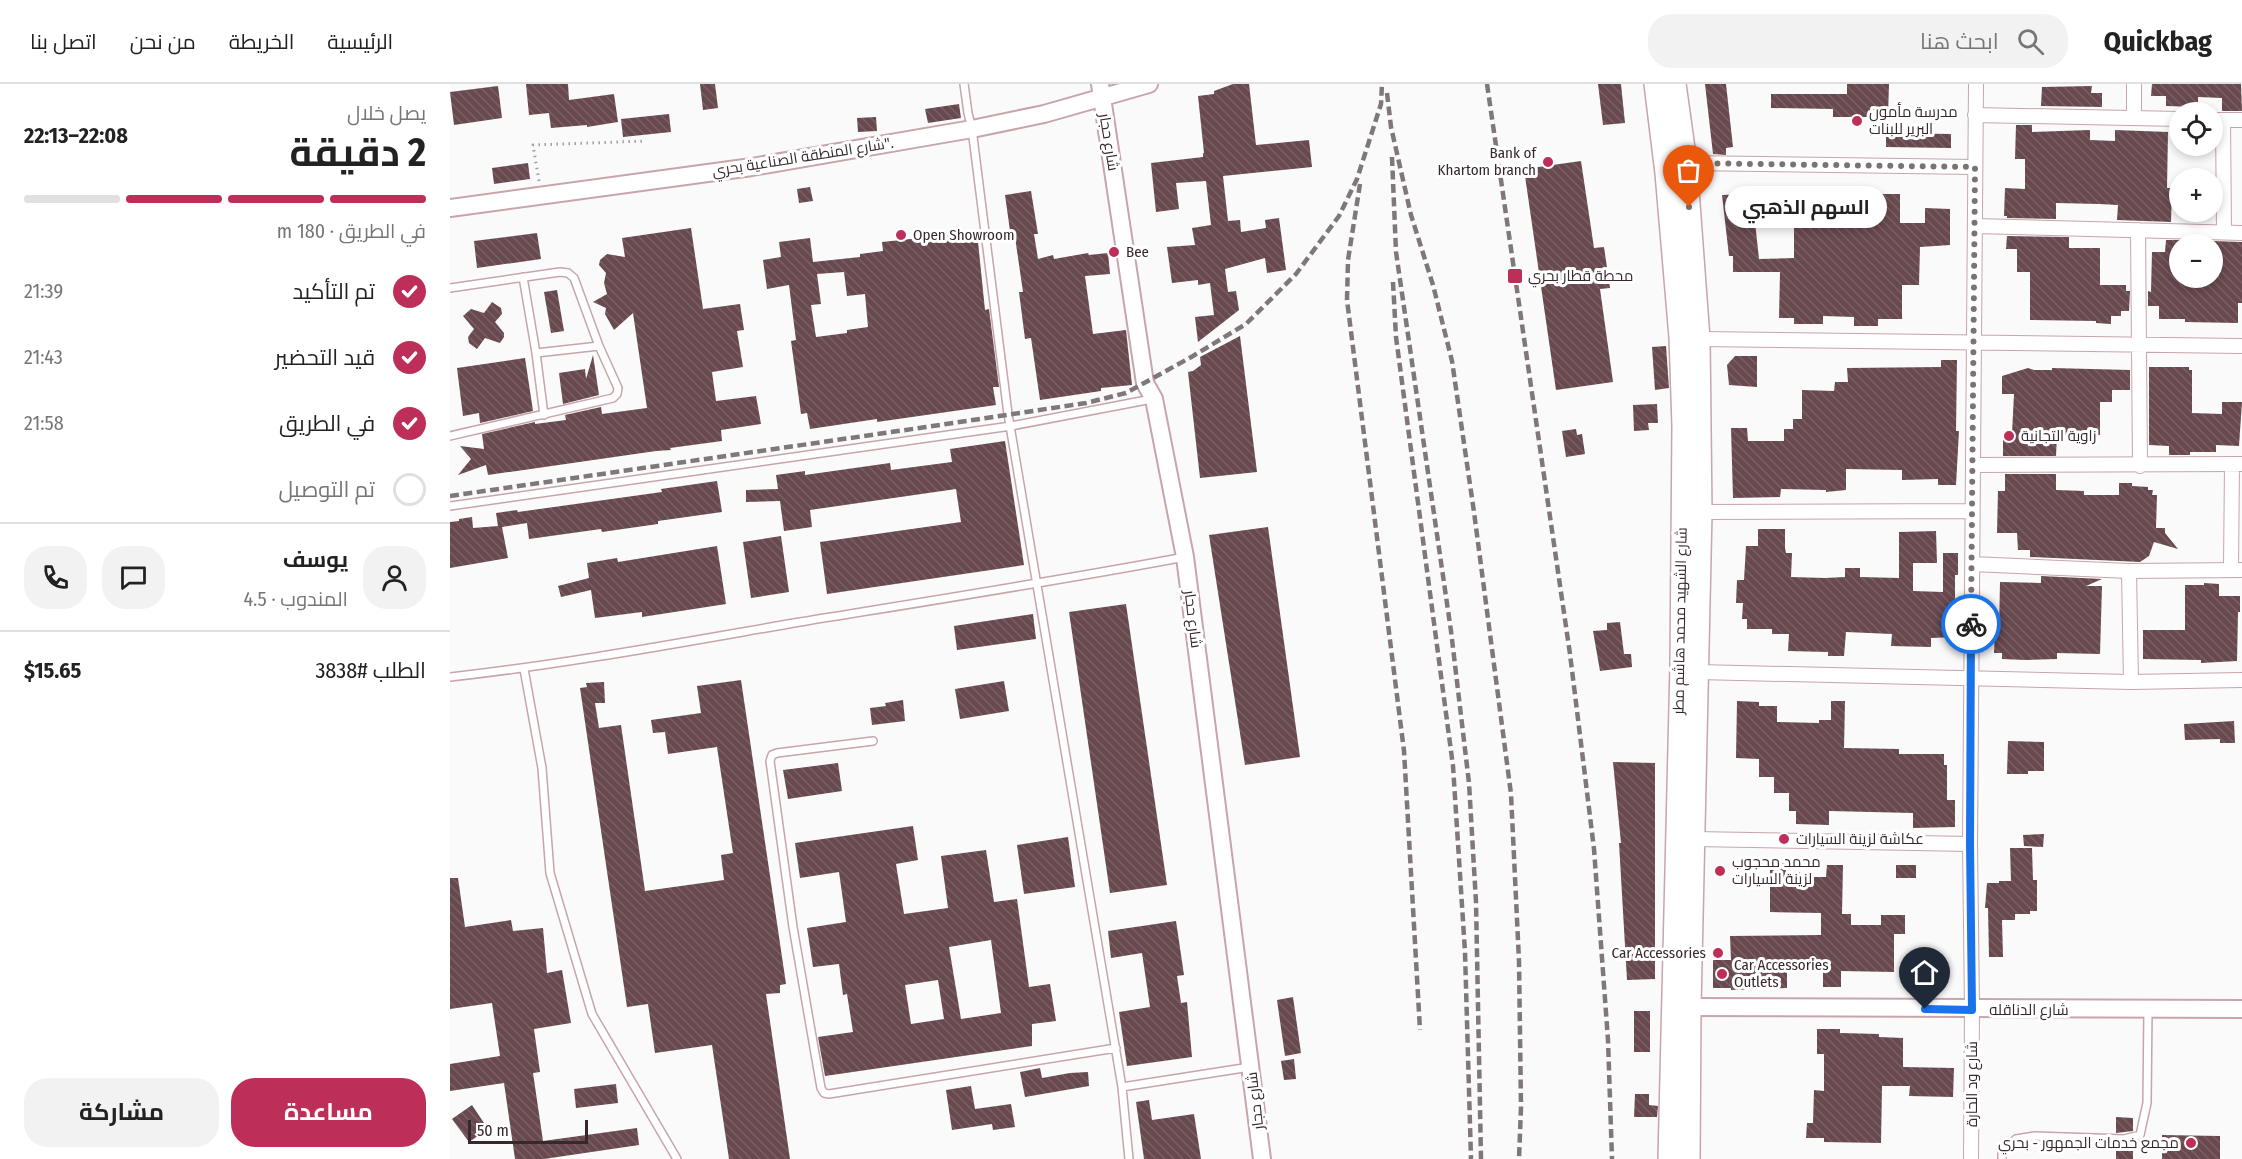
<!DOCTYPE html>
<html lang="ar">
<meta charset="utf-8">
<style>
:root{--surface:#fff;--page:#f2f2f2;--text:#222;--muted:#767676;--line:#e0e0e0;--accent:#bd2e59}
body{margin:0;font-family:"Fira Sans Condensed",Cairo,sans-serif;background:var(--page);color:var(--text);direction:rtl;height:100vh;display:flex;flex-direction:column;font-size:22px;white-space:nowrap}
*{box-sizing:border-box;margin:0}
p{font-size:20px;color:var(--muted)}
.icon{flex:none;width:33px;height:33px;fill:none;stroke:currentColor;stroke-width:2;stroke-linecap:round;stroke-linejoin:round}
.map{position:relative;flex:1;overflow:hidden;direction:ltr}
.details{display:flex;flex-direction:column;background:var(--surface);width:450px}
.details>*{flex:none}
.tools{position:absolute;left:1719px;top:18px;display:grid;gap:12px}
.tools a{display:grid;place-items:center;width:54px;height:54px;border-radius:50%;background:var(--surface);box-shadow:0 3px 9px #0003;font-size:30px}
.scale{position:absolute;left:18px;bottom:15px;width:120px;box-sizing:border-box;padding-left:6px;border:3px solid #36282b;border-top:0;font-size:16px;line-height:21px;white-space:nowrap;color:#36282b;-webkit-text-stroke:4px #fff;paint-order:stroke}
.pin{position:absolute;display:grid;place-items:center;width:51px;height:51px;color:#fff;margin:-62px -26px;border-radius:50% 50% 50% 0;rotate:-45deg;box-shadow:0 0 6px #0007}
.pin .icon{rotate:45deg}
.courier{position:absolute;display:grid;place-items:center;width:60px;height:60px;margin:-30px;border:4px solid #1a73e8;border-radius:50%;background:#fff;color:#222;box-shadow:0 2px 8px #0007}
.bubble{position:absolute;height:42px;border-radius:21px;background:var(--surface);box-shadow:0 3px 9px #0003;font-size:20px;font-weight:700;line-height:42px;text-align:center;direction:rtl}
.summary em{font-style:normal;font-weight:700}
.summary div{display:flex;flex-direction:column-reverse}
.summary{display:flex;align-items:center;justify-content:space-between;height:102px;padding:0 24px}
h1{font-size:39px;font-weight:700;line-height:45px}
.bar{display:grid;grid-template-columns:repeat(4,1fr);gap:9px 6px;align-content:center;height:72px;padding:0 24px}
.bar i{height:8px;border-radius:4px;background:var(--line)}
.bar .selected{background:var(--accent)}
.bar p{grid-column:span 4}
.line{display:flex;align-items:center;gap:15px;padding:0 24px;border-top:2px solid var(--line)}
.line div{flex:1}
.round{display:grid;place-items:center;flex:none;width:63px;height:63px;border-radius:24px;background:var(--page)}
ol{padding:0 24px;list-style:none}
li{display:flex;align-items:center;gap:18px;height:66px}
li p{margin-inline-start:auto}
li .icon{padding:6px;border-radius:50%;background:var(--accent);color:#fff;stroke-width:4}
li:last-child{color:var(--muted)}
li i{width:33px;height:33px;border:3px solid var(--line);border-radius:50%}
.action{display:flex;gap:12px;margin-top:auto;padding:12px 24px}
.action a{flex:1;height:69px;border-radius:24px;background:var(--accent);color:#fff;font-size:24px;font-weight:700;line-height:69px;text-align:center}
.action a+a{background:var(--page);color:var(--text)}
header{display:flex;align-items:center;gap:36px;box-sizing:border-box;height:84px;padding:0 30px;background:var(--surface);border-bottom:2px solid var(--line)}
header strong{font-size:28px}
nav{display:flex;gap:33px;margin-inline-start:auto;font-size:21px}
.search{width:420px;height:54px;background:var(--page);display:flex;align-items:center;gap:15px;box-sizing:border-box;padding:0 21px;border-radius:24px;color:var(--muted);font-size:22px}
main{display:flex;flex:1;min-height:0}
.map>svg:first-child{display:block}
.building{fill:url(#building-back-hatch);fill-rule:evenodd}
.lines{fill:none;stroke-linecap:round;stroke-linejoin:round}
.service-casing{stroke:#c7a5aa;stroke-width:10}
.minor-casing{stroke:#c7a5aa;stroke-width:16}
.tertiary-casing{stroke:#c7a5aa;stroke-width:20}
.primary-casing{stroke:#c7a5aa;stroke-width:24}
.path{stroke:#a59ea0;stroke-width:3;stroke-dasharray:1.5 4.5;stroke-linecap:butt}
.service{stroke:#fff;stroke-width:7}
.minor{stroke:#fff;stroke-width:14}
.tertiary{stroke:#fff;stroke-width:16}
.primary{stroke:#fff;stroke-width:21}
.rail{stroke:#7f7779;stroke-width:4.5;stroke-dasharray:9 4.5;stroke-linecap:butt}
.done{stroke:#7b7273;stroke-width:6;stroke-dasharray:0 10.8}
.route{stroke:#1a73e8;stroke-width:8}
.poi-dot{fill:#bd2e59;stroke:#fff;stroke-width:2}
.labels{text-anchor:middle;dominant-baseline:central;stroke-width:6;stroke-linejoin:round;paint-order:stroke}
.poi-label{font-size:15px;fill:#36282b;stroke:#fff;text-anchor:start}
.street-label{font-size:15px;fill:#36282b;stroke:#fff}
</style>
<header>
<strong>Quickbag</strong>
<div class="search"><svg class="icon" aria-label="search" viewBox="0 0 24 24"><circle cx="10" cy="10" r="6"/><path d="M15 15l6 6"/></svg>ابحث هنا</div>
<nav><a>الرئيسية</a><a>الخريطة</a><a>من نحن</a><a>اتصل بنا</a></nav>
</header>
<main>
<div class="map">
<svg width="1792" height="1075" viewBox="0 0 1792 1075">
<defs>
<pattern id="building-back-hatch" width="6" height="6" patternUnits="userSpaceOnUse" patternTransform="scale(1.5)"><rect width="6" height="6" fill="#67494e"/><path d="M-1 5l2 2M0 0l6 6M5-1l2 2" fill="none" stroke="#796065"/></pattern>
</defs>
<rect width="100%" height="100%" fill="#fafafa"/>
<path class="building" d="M76,0h42l1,16 45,-6 4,28 -31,5v-2l-36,3 -2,-15 -20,2z
M250,0h15l3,24 -15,2z
M783,0h16l7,61 53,-5 3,27 -89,9 5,45 12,-1 1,12 25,-4 -1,-8 14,-2 7,52 -19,3 -2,-15 -40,11 3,23 8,-1 3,19 -41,32 -3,-25 19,-2 -4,-32 -12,2v-5l-26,3 -5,-36 28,-2 -3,-17 19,-3 -5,-44 -30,2 3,26 -23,3 -5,-49 52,-6v-4h1l-6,-57 16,-2v-3z
M1148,0h23l4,39 -22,2z
M1255,0h21l7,63 -7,1v7l-13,-1z
M1397,0h42l-1,33h-55v-8l-62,-1v-14h76z
M1702,0h89l1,27h-20v-13l-24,-1v10l-32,-1v-10h-15z
M48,2l4,32 -48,7 -4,-33z
M1642,2l-1,7h11v14l-61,-1 1,-19z
M509,20l2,14 -33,5 -3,-14z
M219,30l2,18 -48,5 -2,-18z
M426,33l1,14 -19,1 -1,-14z
M1566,41h16v7l58,-2v10l25,1v-11l53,2 -1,56h5l-1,34 -54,-2 1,-15 -19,-1 -43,-1v16l-49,-1v-2h-3l1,-28 20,1v-30h-10z
M1436,49l65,1v14l-65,-1z
M1131,77l13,87 10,-1 6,41 -10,1 13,93 -57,8 -32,-221z
M78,79l2,16 -36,5 -2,-16z
M360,103l3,14 -14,2 -2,-14z
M581,107l7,43h-4l4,25 15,-4 1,4 34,-6 1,2 19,-2 2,21 -25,2 8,58 33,-4 6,55 -31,3v3l-61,9 -9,-62 -6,1 -6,-47h4l-8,-55 -4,1 -6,-43z
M1302,110l7,65 35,-1v-37h-13v-12l31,-2v16l26,-1 2,-26 11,-2 30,2v-2h19v29h25v-15l25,1v36l-30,2 -1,38h-17v34h-24v7h-24v-9l-31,-1v8h-29v-6h-15l1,-46h-47v-16h-4l-7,-61z
M241,144l12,81 37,-5 4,26 -7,1 6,36 -31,5 4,29 40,-5 5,28 -40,6 1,11 -52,7 1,2 -15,1 -168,24 -2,-10 -28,10 13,-16 -11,-13 24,3 -2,-15 53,-12v2l31,-4 -1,-5 36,-8 1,7 45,-6 -14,-95 -19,17 -9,-16 1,-6 -13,-6 14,-8 -3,-11 2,-10 -7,-8 1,-5 7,-6 18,3 -3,-19z
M527,148l8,78 4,-1 10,78h-6l3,18 -119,17v-3l-67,10 -3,-16 -6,1 -10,-73 5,-1 -7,-55 -22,4 -4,-29 18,-3 -2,-15 31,-4 3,24 47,-5v-3l23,-3 -1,-9zM394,188l3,24 18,-2 3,33 -21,3v3l-31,4 -5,-32 10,-1 -4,-30z
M87,149l4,26 -64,9 -3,-27z
M1557,152l62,1v11h31v37h26v6h4l-1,20h-8v5h-10v8l-15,-1v-2l-66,-1v-48h-13v-23h-11z
M1716,156h14v38h32v-37l30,1v61h-4v20l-53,-1v-3h-26v-13h-11v-15l3,1 1,-40h13z
M107,206l7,41 -13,2 -7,-41z
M42,218l9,6 1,6 -7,8 9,11v4l-4,6 -15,-5 -8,11 -8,-6 -1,-6 6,-8 -11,-13 8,-7 13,4z
M790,252l17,136 -57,6 -12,-106 5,-1 8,-6 -1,-8z
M1216,262l3,42 -14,2 -3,-43z
M143,271l6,40 -36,9 -4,-31 26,-4 1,10z
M1285,272h22v31l-28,-2 -2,-20z
M75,274l8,53 -53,12 -1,-10 -16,3 -6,-48z
M1491,276h16l-1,71h3l-3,54h-18v-6l-36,1v-10l-56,-1v21l-20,2v-2l-45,-1 -1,8 -47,1 -2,-70h16l1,13h36v-12h9v-10h9v-29l32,1 1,-9h13l-1,-14 94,-1z
M1699,283h40v3h3v43l30,1v-12h20l-3,44 -23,-1v7h-26v3h-21v-9l-20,-1z
M1578,284l6,2h18v-2l78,2v20h-18v12h-12v33h-43l-1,21h-53v-23h9l2,-39h-12v-18z
M1207,320l1,19h-10l1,7 -15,1 -1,-26z
M1126,345l1,6 5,-1 3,20 -19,3 -4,-26z
M555,357l19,124 -197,29 -7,-52 141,-20 -5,-33 -146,21 2,17 -28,4 -4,-30 -34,1v-12l32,-1 -2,-14 29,-4v4l85,-12 1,7 61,-8 -2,-13z
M1555,390h51v16l28,1v4h35v-12h13v3l16,1v3h5l-1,5h5l-1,33h9v5l13,16 -24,-7 -5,14 -9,6 -110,-5v-7h-12l-1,-17h-20l1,-42h7z
M267,397l5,31 -64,9v3l-56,8 -1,-3 -72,10 -2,-16 -25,4 6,31 -58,10v-46l9,-1v-2l13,-2 1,11 25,-2 -2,-13 21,-3 1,2 144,-20 -1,-3z
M818,443l32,230 -55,8 -36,-230z
M1308,445h27v19l1,5h6l-1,24 34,1 20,-1v-9h15v9l39,1v-46l37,-1 1,32h-24v28l30,1v-39h15v22h-3v62l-24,1v9l-40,-1 1,-12 -46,-2 -2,24h-16v-4l-40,-1 1,-17h-17v-5h-25v-10h-5l1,-16h-7l1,-23h7l2,-34h12z
M331,452l8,56 -38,6 -8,-56z
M267,462l9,58 -84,13v-5l-47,6 -4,-28 -30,7 -3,-11 31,-8 -2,-15 30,-5 1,4z
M1591,492l61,3 -16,7h16l-2,68 -43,-1v6l-31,1 -24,-1v-6h-8l1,-24h4l1,-47 41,1z
M1754,499l15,1v12h21v16h-2l-1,49 -36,2v-3l-58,-1v-29h42v-45h19z
M676,520l41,281 -57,8 -41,-281z
M583,530l3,25 -79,11 -3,-24z
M1170,538l4,32h7l1,13 -32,4 -7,-40 14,-1v-7z
M291,596l45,304 -6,1v8l-14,1 24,165h-61l-17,-114 -57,8 -7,-49 -21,3 -47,-319 7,-1 -1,-4 18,-1 1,21h-10l4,25 22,-3 24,166 79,-11 -3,-25 12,-2 -16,-106 -49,7 -3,-22 -12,1 -2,-13 50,-7 -4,-27z
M554,597l5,30 -49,8 -5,-30z
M453,616l2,21 -33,4 -2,-17 16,-2 -1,-3z
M1287,617l22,1v4h18v16l42,1v-3h12v-19h14l-1,47 55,1v5h45v11h3v35h8v27l-42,1v-15l-84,-2v14l-33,-1v-13h-7v-18h-15v-16h-15v-18l-23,-1z
M1784,637l1,22h-15v-4l-35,1 -1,-16z
M1558,657l36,1v29h-16v3h-21z
M1163,678l42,1v216l-28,1 -8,-137h2z
M388,679l4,28 -54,8 -5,-29z
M463,742l5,34 -22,4 8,50 44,-6 -7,-52 45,-6 8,52 23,-3 12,88 21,-3 6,37 -24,3v22l-207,30 -7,-39 35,-5 -6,-38 -4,1 -4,-31 -26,3 -6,-39 39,-6 -7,-50 -39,6 -5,-35zM541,856l10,73 -40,6 -12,-72zM488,896l6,39 -33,5 -6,-39z
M1594,750l-1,13 -19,-1 -1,-11z
M618,753l7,50 -51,7 -7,-49z
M1560,764h22l1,32h4v31h-7v3h-15v6h-13l1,37h-14l-1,-49h-3l2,-25h12v-2h12z
M1320,779h16v9h14v5h26l1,-12h16l-1,49h9v11h30v-10h24v19h-11v38l-53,-1v16h-18v-18h-12v-5h-24v24l-56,2v-2h-18v-28h18l-1,-24 91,-1v-22l-51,-1z
M1446,781h20v13h-20z
M0,794h8l7,49 46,-7 2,11 30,-3 4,45 15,-3 9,53 -37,6 6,43 -7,1 10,68 94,-13 2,17 -95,14h-29l-11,-76 -54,8v-27l50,-8 -8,-53 -42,6z
M726,837l8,54 -7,1 4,27 6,-1 5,55 -65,9 -8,-54 31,-5 -8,-54 -31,5 -3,-27z
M843,913l8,56 -16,3 -8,-56z
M1184,927h16v41h-16z
M1367,945h23v4l39,1v3l24,1v29l51,1 -1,29 -44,-1 1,-10h-28l-1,57 -57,-1v-4h-18l1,-15h6l1,-33 10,1v-37h-7z
M844,975l2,20 -12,1 -3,-19z
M590,984l2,10 28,-5 18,-1 1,14 -64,11 -5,-25z
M166,1000l2,19 -42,5 -2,-19z
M521,1002l4,23 36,-5 4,23 -22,3 -1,-6 -40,6 -6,-40z
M1185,1010h14v11l9,1 -1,11h-23z
M699,1016l3,20 42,-6 7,45h-57l-8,-57z
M22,1021l16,24 -19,13 -17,-23z
M1666,1033l17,1v13l-17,2z
M1712,1051l58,1v23h-58z
M1683,1059v16h-17v-15z"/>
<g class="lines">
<defs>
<path id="service" d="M514,0l4,29 4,16 36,285 114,673 7,72
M73,193l13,76 8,62
M0,204l110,-16 8,1 6,5 25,68 19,42 -1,6 -4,4 -163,38
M86,269l63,-7
M0,422l561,-80 141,-27
M74,585l18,99 8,105 42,141 85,145
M0,593c117,-13 234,-35 350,-55 129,-21 257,-41 385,-65
M423,657l-96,12 -5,2 -2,6 23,166 28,161 3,5 5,1 287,-46
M672,1003l128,-20
M1552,1075v-6l14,-14 19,-3 89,3 16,-4 7,-32 1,-93"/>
<path id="minor" d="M1525,31l205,4
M1684,33v-33
M1762,36h30
M1773,36l1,112
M1236,79l289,4
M1525,142l267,7
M1688,146l2,236
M1249,255l543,7
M1523,381l269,-1
M1251,428l271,-1
M1522,480l157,7 113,-1
M1781,486l1,-106
M1679,487l2,111
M1248,588l433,10 111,-2
M1244,755l276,5
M1521,1075l1,-150 -2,-165 6,-760"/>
<path id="tertiary" d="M650,0l45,299 9,16 31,158 77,602
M0,124l302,-41 220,-38 72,-15 105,-30
M1229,923l563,2"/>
<path id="primary" d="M1205,0l11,89 14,164 3,89 -2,239 -12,494
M1225,0l11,79 13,176 2,173 -11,495 -1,152"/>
</defs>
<use href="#service" class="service-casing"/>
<use href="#minor" class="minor-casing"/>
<use href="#tertiary" class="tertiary-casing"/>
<use href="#primary" class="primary-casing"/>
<path class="path" d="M89,97l-6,-36 113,-4"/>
<use href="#service" class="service"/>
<use href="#minor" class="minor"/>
<use href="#tertiary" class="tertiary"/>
<use href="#primary" class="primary"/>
<path class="rail" d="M1037,0l83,570 24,195 14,191 4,119
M937,9l4,34 20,88 22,70 19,76 22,151 37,282 8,167 2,146 -2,52
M942,73l4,95 55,379 18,152 7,119 5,257
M910,100l-12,76 -1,40 57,451 16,279
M943,198l3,55 57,429 12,186 6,207
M0,412l476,-69 160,-24 40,-10 67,-37 53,-32 50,-50 43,-58 18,-37 24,-75 1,-20"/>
</g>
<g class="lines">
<path class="done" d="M1239,123l-3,-44 289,4 -4,457"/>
<path class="route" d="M1475,925l47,1 -2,-166 1,-220"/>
</g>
<g class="poi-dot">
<circle cx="1407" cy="37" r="6"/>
<circle cx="1098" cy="78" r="6"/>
<circle cx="451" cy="151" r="6"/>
<circle cx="664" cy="168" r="6"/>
<rect x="1057" y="184" width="16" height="16" rx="3"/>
<circle cx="1559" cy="352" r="6"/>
<circle cx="1334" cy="755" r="6"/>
<circle cx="1270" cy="787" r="6"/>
<circle cx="1268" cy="869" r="6"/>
<circle cx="1272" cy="890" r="6"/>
<circle cx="1741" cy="1059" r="6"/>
</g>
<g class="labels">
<g class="poi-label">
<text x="1419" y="28">مدرسة مأمون<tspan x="1419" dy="17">البرير للبنات</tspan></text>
<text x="1086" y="69" text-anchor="end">Bank of<tspan x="1086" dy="17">Khartom branch</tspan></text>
<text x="463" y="151">Open Showroom</text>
<text x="676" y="168">Bee</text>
<text x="1078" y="192">محطة قطار بحري</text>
<text x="1571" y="352">زاوية التجانية</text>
<text x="1346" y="755">عكاشة لزينة السيارات</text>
<text x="1282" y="778">محمد محجوب<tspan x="1282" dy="17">لزينة السيارات</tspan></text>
<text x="1256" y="869" text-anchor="end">Car Accessories</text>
<text x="1284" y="881">Car Accessories<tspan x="1284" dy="17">Outlets</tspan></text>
<text x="1729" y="1059" text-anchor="end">مجمع خدمات الجمهور - بحري</text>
</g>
<g class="street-label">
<text transform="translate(659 58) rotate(81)">شارع حجار</text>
<text transform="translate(352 73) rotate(-9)">شارع المنطقة الصناعية بحري".</text>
<text transform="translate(743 535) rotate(83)">شارع حجار</text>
<text transform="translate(1230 537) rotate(-89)">شارع الشهيد محمد هاشم مطر</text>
<text x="1579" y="926">شارع الدناقله</text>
<text transform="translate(1522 1000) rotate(-90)">شارع ود الحارة</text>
<text transform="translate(805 1017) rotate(-97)">شارع حجار</text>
</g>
</g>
</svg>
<div class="tools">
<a><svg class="icon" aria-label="locate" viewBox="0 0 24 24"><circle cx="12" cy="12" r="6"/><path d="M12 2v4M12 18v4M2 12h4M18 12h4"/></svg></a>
<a>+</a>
<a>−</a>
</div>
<div class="scale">50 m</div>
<div class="pin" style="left:1239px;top:123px;background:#ea580c"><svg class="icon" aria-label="bag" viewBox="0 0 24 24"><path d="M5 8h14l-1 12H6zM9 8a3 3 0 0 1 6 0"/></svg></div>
<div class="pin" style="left:1475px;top:925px;background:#1f2937"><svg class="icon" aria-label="home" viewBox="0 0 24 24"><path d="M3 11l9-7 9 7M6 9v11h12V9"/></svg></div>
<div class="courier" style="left:1521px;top:540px"><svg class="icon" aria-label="bike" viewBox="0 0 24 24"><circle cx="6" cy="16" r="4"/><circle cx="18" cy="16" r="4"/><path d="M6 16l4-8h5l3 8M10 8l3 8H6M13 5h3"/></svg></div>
<div class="bubble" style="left:1275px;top:102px;width:162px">السهم الذهبي</div>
</div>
<section class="details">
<div class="summary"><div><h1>2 دقيقة</h1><p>يصل خلال</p></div><em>22:08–22:13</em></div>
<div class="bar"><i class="selected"></i><i class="selected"></i><i class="selected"></i><i></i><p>في الطريق · 180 m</p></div>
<ol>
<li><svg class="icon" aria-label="check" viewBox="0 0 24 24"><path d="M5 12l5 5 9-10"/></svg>تم التأكيد<p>21:39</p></li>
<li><svg class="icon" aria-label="check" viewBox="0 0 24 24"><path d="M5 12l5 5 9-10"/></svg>قيد التحضير<p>21:43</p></li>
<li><svg class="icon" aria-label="check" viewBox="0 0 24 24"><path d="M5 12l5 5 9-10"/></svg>في الطريق<p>21:58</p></li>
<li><i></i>تم التوصيل</li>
</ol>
<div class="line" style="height:108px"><a class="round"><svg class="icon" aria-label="person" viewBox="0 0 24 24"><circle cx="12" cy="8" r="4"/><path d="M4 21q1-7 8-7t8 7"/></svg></a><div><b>يوسف</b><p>المندوب · 4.5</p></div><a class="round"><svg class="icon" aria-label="chat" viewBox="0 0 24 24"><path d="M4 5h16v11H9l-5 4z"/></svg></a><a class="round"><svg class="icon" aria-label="phone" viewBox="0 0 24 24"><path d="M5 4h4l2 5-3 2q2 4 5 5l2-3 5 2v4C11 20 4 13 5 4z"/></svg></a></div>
<div class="line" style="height:78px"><div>الطلب #3838</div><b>$15.65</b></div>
<div class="action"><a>مساعدة</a><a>مشاركة</a></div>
</section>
</main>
